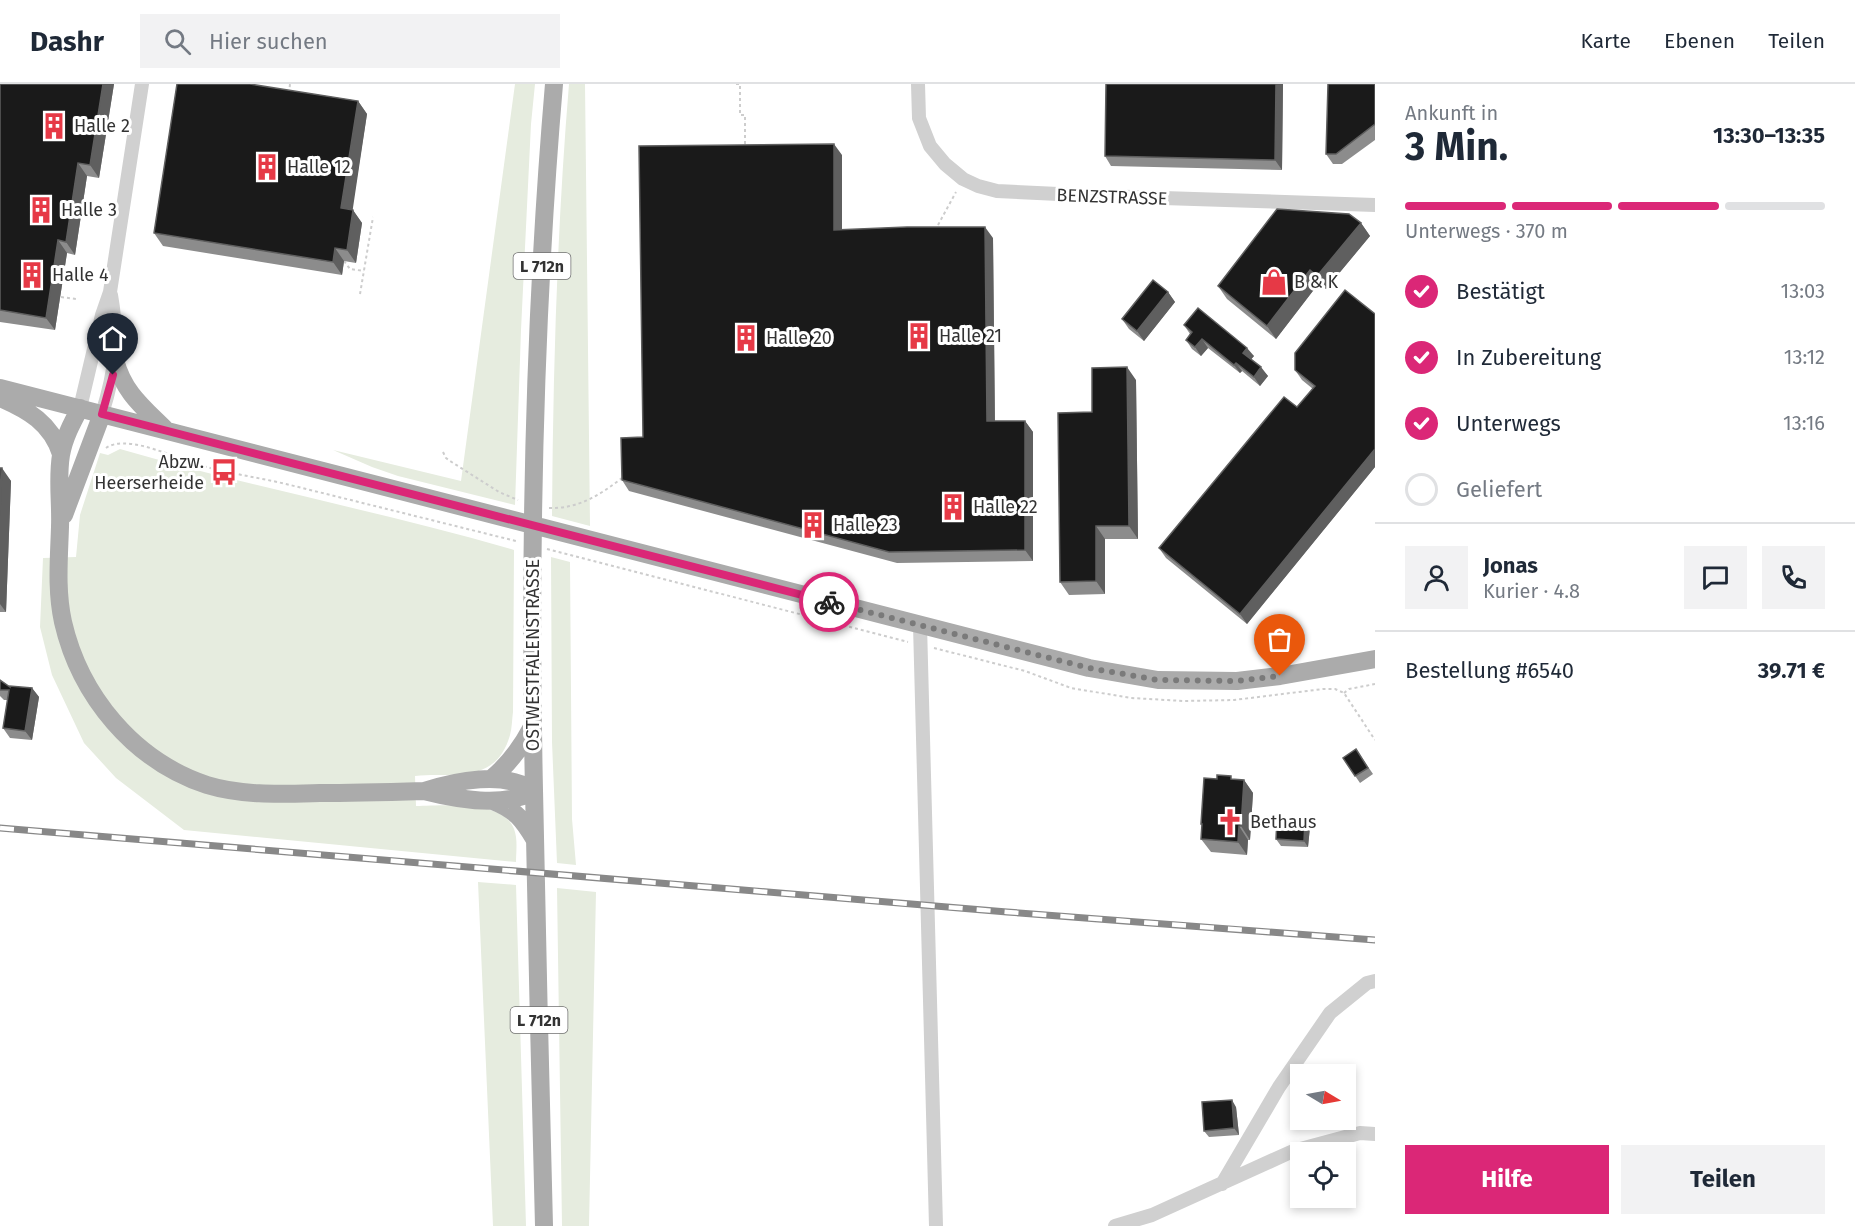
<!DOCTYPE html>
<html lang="de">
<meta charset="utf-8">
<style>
:root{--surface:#fff;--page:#f2f2f3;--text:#1f2937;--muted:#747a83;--line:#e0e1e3;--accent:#db2777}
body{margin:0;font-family:"Fira Sans",sans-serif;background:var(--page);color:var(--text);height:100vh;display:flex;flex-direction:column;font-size:22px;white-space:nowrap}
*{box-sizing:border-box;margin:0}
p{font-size:20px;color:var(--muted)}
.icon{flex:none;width:33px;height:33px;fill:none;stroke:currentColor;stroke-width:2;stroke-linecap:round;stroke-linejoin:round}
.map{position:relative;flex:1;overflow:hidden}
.drawer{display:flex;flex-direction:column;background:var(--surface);width:480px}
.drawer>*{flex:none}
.needle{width:39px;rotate:100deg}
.controls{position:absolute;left:1290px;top:980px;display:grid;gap:12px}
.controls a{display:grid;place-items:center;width:66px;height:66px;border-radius:0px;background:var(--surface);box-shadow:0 3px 9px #0003;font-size:30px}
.pin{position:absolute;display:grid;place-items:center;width:51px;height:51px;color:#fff;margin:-62px -26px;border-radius:50% 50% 50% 0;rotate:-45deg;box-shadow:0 0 6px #0007}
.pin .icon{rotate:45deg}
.courier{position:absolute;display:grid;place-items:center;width:60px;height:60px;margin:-30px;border:4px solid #db2777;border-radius:50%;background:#fff;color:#222;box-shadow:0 2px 8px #0007}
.headline em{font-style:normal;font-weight:700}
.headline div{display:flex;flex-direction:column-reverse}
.headline{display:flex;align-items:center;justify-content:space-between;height:102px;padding:0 30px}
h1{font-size:39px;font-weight:700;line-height:45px}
.bar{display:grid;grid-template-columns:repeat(4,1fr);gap:9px 6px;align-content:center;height:72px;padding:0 30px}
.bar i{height:8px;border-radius:4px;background:var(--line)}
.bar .active{background:var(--accent)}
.bar p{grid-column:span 4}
.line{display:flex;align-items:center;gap:15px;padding:0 30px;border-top:2px solid var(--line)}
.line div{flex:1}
.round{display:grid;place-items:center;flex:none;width:63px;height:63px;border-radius:0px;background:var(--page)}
ol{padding:0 30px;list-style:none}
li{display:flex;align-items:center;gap:18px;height:66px}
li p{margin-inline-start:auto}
li .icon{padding:6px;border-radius:50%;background:var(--accent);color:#fff;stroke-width:4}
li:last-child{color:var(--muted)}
li i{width:33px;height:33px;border:3px solid var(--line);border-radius:50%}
.primary-button{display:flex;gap:12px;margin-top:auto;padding:12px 30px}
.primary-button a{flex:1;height:69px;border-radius:0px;background:var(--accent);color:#fff;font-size:24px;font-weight:700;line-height:69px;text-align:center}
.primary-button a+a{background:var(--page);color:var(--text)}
header{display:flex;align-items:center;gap:36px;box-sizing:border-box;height:84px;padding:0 30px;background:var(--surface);border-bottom:2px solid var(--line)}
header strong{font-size:28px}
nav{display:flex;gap:33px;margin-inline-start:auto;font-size:21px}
.search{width:420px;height:54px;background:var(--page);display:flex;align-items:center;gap:15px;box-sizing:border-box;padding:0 21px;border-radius:0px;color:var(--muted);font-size:22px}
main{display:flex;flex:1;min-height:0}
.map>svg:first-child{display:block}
.green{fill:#e6ecdf}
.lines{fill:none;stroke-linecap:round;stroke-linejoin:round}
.path{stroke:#cdcdcd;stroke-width:2;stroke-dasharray:3 3;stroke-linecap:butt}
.minor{stroke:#d0d0d0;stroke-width:14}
.major{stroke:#ababab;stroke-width:18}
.rail-casing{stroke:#888;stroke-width:7}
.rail{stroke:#fff;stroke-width:4.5;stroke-dasharray:14;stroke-linecap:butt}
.wall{fill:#8c8c8c}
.shaded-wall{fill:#5f5f5f}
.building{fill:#1a1a1a;stroke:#5f5f5f;stroke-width:1.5}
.done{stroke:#7a7a7a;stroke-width:6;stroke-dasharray:0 10.8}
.route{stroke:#db2777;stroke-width:8}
.labels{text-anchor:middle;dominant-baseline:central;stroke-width:6;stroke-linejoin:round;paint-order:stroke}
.shield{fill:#fff;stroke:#707070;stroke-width:1.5}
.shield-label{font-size:16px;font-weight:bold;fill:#333}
.poi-label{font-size:18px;fill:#333;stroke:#fff;text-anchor:start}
.street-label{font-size:18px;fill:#333;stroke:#fff}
</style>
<header>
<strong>Dashr</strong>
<div class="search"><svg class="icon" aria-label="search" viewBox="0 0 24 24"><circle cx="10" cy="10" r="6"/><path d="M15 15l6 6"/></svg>Hier suchen</div>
<nav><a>Karte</a><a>Ebenen</a><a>Teilen</a></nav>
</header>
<main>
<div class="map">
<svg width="1375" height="1142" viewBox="0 0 1375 1142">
<rect width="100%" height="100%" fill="#fff"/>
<path class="green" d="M515,0h20l-4,40 -10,206 -6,175 -117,-29 -26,-9 -39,-17 128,31z
M569,0h16l5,442 -38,-10c1,-144 5,-288 17,-432z
M120,365c130,38 264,63 394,101l-1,162c-1,7 -1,16 -3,23 -14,50 -57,37 -95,41l1,30c26,0 87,-7 98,23 4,10 2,23 2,33l-332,-32 -68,-52 -32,-35 -32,-68 -12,-48 3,-69 33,-1 4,-42 20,-62 8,2z
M551,473l19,5 2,257 4,46 -19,-2 -5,-121z
M478,798l38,3 10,341h-33z
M557,804l39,4 -7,334h-27z"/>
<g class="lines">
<path class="path" d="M736,0h4v31h5v30
M289,9l1,-9
M938,141l18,-33
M344,177l6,8 14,2
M360,210l13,-77
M61,213l15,2
M106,364c18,-13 59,5 78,12 33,12 68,16 102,24 77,19 153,38 230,57
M443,368l3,6 4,3 49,31 19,8
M549,424c29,1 51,-13 73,-30
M547,465l361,93
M934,564l91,23 46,17 60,10 53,3 50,-1 89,-11h12l9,4 31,47
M1344,609l5,-4 26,-5"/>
<path class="minor" d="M918,0l1,34 11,28 15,18 18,15 15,7 19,5 104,5 274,9
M80,324l22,-93 8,-23 32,-208
M102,330c14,-45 17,-73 9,-119
M920,541l16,601
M1222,1100l57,-97 51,-74 37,-30 8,-2
M1115,1142l37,-11 141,-64 67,-18 15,1"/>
<path class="major" d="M115,276c9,33 28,47 51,70
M0,304l1089,280 69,12 79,1 43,-5 95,-17
M0,314c28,12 51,25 61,56
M80,324c-8,15 -16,30 -19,47 -4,24 0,48 -1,72 -1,32 -4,63 3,95 17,74 71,139 144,163 36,11 76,9 113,8 34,0 69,-1 104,-2 31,8 81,17 110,0
M64,431l38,-101
M491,695c18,-15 30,-31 41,-52
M424,707c31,-10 81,-21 110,0
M493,717c23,9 30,19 42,39
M544,1142c-3,-145 -8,-291 -10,-436 -5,-235 0,-472 20,-706"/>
<defs>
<path id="rail" d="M0,744l1007,84 368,28"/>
</defs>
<use href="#rail" class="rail-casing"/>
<use href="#rail" class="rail"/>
</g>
<path class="wall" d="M0,0h114l-15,94 -12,-2 -12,79 -8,-2 -12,77 -55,-8z
M1283,0l-1,86 -171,-4 -6,-10z
M1375,0v56l-33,24h-9l-7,-10z
M358,17l9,13 -15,95 10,14 -6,40 -12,-2 -2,14 -179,-29 -9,-13z
M842,71v74l151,9 2,183h30l8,11v129l-136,2 -268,-72 -7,-11z
M1361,139l9,13 -44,53 -7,-6 -43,56 -49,-40 -9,-13z
M1168,208l7,10 -31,39 -15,-12 -7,-10z
M1375,230v153l-128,157 -81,-66 -7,-10 138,-141 16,-18 -11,-9 -7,-10z
M1184,241l70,31 -3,3 17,17 -8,10 -18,-15 -2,2 -32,-25 -7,8 -9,-7 -6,-9 4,-6z
M1136,296l2,159h-33v55l-36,1 -9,-13 32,-170z
M0,384l11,13 -5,131h-6z
M0,596l10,7 22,1 7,9 -7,43 -22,-2 -7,-10 5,-28h-4l-4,-4z
M1356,665l17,25 -13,9 -17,-25z
M1234,696h10l9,13 -3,47h-2l-1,15 -36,-3 -10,-13 1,-13 -1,-2z
M1310,743l-2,20 -27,-1 -5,-7z
M1236,1023l3,28 -30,2 -5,-6z"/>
<path class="shaded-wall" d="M103,0h11l-15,94 -9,-13z
M1276,0h7l-1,86 -7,-10z
M358,17l9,13 -16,107 -10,-13z
M834,60l8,11v86l-8,-11z
M78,79l9,13 -12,79 -9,-13z
M353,126l9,13 -6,40 -9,-13z
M1361,139l9,13 -44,53 -9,-13z
M985,143l8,11 2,194 -8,-11z
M58,156l9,13 -12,77 -9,-12z
M335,164l9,13 -2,14 -9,-13z
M1310,186l9,13 -43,56 -9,-13z
M1168,208l7,10 -31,39 -7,-10z
M1202,255l6,9 -7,8 -6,-9z
M1247,264l7,8 -5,6 -6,-9z
M1236,279l6,8 -2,2 -6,-8z
M1127,283l9,13 2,159 -9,-13z
M1261,283l7,9 -8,10 -6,-9z
M1025,337l8,11v129l-8,-11z
M1375,365v18l-128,157 -7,-10z
M2,384l9,13 -5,131 -6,-8v-88z
M1096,442l9,13v55l-9,-13z
M32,604l7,9 -7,43 -7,-9z
M1244,696l9,13 -3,47 -9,-14z
M1305,736l5,7 -2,20 -4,-6z
M1239,742l9,14 -1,15 -9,-13z
M1232,1016l4,7 3,28 -5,-7z"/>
<path class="building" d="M0,0h103l-13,81 -12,-2 -12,79 -8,-2 -12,78 -46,-8z
M177,0h73l108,17 -17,107 12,2 -6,40 -12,-2 -2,14 -179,-29z
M1106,0h170l-1,76 -170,-4z
M1328,0h47v40l-39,30h-10z
M834,60v86l73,-3h78l2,194h38v129l-136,2 -267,-72 -1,-42 22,-1 -4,-291z
M1277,125l72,5 12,9 -44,53 -7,-6 -43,56 -49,-40z
M1153,196l15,12 -31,39 -15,-12z
M1345,206l30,24v135l-135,165 -81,-66 125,-151 13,10 18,-21 -20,-16v-17z
M1198,224l49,40 -4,5 18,14 -7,10 -18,-14 -2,2 -32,-26 -7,8 -9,-7 6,-8 -8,-7z
M1127,283l2,159h-33v55l-36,1 -2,-169 34,-1v-44z
M0,384h2l-2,48z
M0,596l10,7v-1l22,2 -7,43 -22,-3 6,-38h-9z
M1356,665l12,19 -13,8 -12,-18z
M1217,691l14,1v3l13,1 -3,46h-2l-1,16 -37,-3 1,-15h-1l3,-46 13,1z
M1277,735l28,1 -1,21 -28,-2z
M1232,1016l2,28 -30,3 -2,-29z"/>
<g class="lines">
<path class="done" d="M829,518l260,66 69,12 79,1 43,-5"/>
<path class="route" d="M113,291l-11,39 727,188"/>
</g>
<defs>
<symbol id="building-bare" viewBox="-9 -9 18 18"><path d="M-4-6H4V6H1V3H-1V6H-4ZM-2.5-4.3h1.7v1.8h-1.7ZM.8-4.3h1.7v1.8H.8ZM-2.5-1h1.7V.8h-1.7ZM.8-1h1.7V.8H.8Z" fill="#e63946" stroke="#fff" stroke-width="2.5" paint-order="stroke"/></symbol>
<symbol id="shop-bare" viewBox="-9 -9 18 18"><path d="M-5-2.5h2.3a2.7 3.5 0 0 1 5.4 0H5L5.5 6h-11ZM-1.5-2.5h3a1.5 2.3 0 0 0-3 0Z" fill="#e63946" stroke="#fff" stroke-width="2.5" paint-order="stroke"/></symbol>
<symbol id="bus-bare" viewBox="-9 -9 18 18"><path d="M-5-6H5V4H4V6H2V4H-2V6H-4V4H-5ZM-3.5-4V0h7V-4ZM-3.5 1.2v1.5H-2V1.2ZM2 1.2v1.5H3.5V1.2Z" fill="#e63946" stroke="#fff" stroke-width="2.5" paint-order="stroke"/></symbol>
<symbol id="church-bare" viewBox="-9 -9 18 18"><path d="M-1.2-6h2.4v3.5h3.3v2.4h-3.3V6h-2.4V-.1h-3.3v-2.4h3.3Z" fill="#e63946" stroke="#fff" stroke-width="2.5" paint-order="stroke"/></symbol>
</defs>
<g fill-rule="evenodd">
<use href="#building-bare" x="35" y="23" width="38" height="38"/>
<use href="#building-bare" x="248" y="64" width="38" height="38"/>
<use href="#building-bare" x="22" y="107" width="38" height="38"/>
<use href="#building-bare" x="13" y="172" width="38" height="38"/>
<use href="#shop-bare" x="1255" y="179" width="38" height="38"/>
<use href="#building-bare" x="900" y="233" width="38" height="38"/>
<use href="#building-bare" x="727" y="235" width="38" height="38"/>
<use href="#bus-bare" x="205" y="369" width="38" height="38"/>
<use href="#building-bare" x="934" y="404" width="38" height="38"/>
<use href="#building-bare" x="794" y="422" width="38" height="38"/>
<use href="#church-bare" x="1211" y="719" width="38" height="38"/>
</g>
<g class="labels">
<g class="shield">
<rect x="513.5" y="169" width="57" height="26" rx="4.5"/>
<rect x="510.5" y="923" width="57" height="26" rx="4.5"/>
</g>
<g class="shield-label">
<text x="542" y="182">L 712n</text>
<text x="539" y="936">L 712n</text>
</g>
<g class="poi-label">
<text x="74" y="42">Halle 2</text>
<text x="287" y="83">Halle 12</text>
<text x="61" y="126">Halle 3</text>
<text x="52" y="191">Halle 4</text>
<text x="1294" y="198">B &amp; K</text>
<text x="939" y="252">Halle 21</text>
<text x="766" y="254">Halle 20</text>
<text x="204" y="378" text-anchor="end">Abzw.<tspan x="204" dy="21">Heerserheide</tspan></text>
<text x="973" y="423">Halle 22</text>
<text x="833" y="441">Halle 23</text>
<text x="1250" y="738">Bethaus</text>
</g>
<g class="street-label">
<text transform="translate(1112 113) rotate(2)">BENZSTRASSE</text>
<text transform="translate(533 571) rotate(-90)">OSTWESTFALENSTRASSE</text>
</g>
</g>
</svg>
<div class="controls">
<a><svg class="needle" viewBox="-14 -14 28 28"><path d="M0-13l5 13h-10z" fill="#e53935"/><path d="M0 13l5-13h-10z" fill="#747a83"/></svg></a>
<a><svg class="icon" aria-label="locate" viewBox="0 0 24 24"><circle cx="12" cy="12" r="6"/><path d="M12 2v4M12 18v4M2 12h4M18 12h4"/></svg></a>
</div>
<div class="pin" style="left:1280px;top:592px;background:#ea580c"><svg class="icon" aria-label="bag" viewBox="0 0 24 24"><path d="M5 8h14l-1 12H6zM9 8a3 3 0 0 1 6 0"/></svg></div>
<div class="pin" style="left:113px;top:291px;background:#1f2937"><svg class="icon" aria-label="home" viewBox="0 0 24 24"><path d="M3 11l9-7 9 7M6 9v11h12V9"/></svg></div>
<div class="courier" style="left:829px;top:518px"><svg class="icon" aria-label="bike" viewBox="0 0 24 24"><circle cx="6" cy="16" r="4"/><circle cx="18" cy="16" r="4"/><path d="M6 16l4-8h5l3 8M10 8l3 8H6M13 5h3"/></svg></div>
</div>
<section class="drawer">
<div class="headline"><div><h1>3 Min.</h1><p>Ankunft in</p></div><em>13:30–13:35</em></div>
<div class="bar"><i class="active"></i><i class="active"></i><i class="active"></i><i></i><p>Unterwegs · 370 m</p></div>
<ol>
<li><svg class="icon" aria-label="check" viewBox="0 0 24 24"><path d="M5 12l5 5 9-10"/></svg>Bestätigt<p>13:03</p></li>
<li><svg class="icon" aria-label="check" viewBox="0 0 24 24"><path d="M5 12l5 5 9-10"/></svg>In Zubereitung<p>13:12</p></li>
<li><svg class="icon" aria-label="check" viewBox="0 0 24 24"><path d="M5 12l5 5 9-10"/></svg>Unterwegs<p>13:16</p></li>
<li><i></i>Geliefert</li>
</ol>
<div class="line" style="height:108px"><a class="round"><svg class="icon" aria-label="person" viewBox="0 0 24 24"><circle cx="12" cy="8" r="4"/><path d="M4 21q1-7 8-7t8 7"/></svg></a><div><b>Jonas</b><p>Kurier · 4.8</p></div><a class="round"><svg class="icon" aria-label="chat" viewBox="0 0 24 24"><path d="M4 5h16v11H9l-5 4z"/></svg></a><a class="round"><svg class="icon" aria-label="phone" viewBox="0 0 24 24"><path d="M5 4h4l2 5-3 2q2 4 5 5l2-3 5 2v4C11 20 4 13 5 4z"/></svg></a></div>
<div class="line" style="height:78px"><div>Bestellung #6540</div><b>39.71 €</b></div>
<div class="primary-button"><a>Hilfe</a><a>Teilen</a></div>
</section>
</main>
